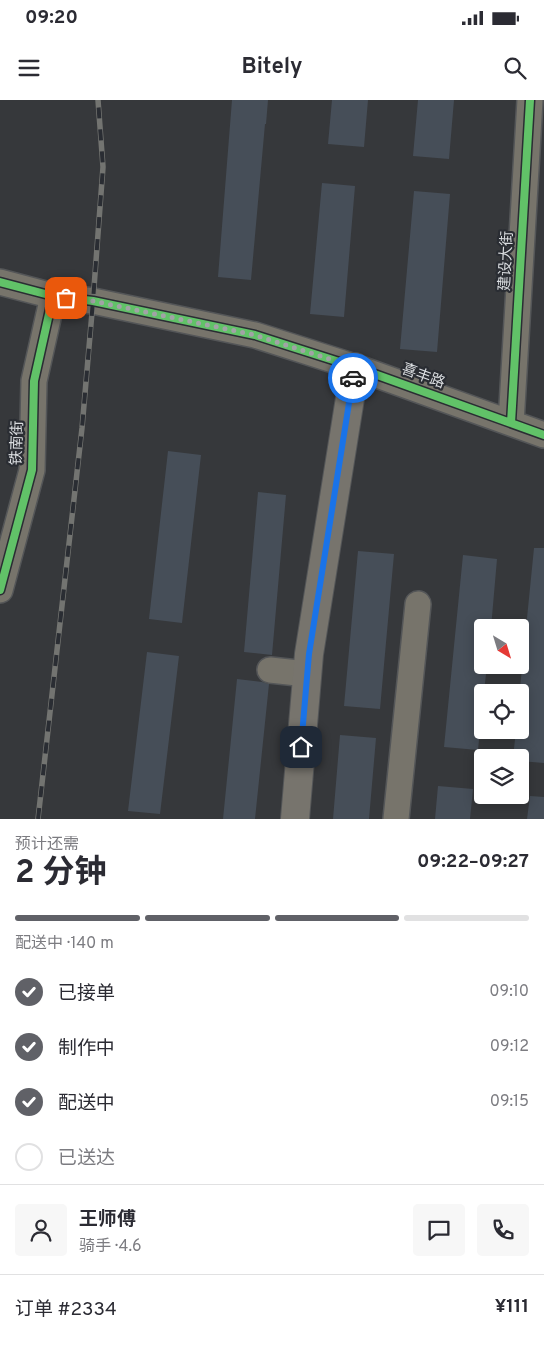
<!DOCTYPE html>
<html lang="zh">
<meta charset="utf-8">
<style>
:root{--surface:#fff;--page:#f7f7f7;--text:#2b2b33;--muted:#7c7c81;--line:#e1e1e2;--accent:#606167}
body{margin:0;font-family:Overpass,"Noto Sans SC",sans-serif;background:var(--page);color:var(--text);height:100vh;display:flex;flex-direction:column;font-size:19px;white-space:nowrap}
*{box-sizing:border-box;margin:0}
p{font-size:16px;color:var(--muted)}
.icon{flex:none;width:28px;height:28px;fill:none;stroke:currentColor;stroke-width:2;stroke-linecap:round;stroke-linejoin:round}
.map{position:relative;height:719px;overflow:hidden}
.details{display:flex;flex-direction:column;background:var(--surface);flex:1}
.details>*{flex:none}
.needle{width:32px;rotate:142deg}
.fabs{position:absolute;left:474px;top:519px;display:grid;gap:10px}
.fabs a{display:grid;place-items:center;width:55px;height:55px;border-radius:5px;background:var(--surface);box-shadow:0 2px 12px #0003;font-size:25px}
.pin{position:absolute;display:grid;place-items:center;width:42px;height:42px;color:#fff;margin:-21px;border-radius:10px;box-shadow:0 2px 8px #0006}
.courier{position:absolute;display:grid;place-items:center;width:50px;height:50px;margin:-25px;border:4px solid #1a73e8;border-radius:50%;background:#fff;color:#222;box-shadow:0 1px 6px #0007}
.headline em{font-style:normal;font-weight:700}
.headline div{display:flex;flex-direction:column-reverse}
.headline{display:flex;align-items:center;justify-content:space-between;height:85px;padding:0 15px}
h1{font-size:32px;font-weight:700;line-height:38px}
.bar{display:grid;grid-template-columns:repeat(4,1fr);gap:8px 5px;align-content:center;height:60px;padding:0 15px}
.bar i{height:6px;border-radius:4px;background:var(--line)}
.bar .active{background:var(--accent)}
.bar p{grid-column:span 4}
.line{display:flex;align-items:center;gap:12px;padding:0 15px;border-top:1px solid var(--line)}
.line div{flex:1}
.round{display:grid;place-items:center;flex:none;width:52px;height:52px;border-radius:5px;background:var(--page)}
ol{padding:0 15px;list-style:none}
li{display:flex;align-items:center;gap:15px;height:55px}
li p{margin-inline-start:auto}
li .icon{padding:5px;border-radius:50%;background:var(--accent);color:#fff;stroke-width:4}
li:last-child{color:var(--muted)}
li i{width:28px;height:28px;border:2px solid var(--line);border-radius:50%}
.status{display:flex;justify-content:space-between;align-items:center;height:35px;padding:0 25px;background:var(--surface);direction:ltr}
.status svg{height:14px;fill:currentColor}
header{display:flex;justify-content:space-between;align-items:center;height:65px;padding:0 15px;background:var(--surface);font-size:22px;font-weight:700}
.map>svg:first-child{display:block}
.building{fill:#464e58}
.lines{fill:none;stroke-linecap:round;stroke-linejoin:round}
.minor-casing{stroke:#545658;stroke-width:28}
.major-casing{stroke:#545658;stroke-width:30}
.minor{stroke:#77746b;stroke-width:25}
.major{stroke:#77746d;stroke-width:28}
.rail-casing{stroke:#737471;stroke-width:5.5}
.rail{stroke:#2a2d33;stroke-width:4;stroke-dasharray:11;stroke-linecap:butt}
.cycleway-casing{stroke:#2a2d33;stroke-width:11}
.cycleway{stroke:#61c268;stroke-width:8}
.done{stroke:#a1a3a6;stroke-width:5;stroke-dasharray:0 9}
.route{stroke:#1a73e8;stroke-width:6}
.labels{text-anchor:middle;dominant-baseline:central;stroke-width:4.5;stroke-linejoin:round;paint-order:stroke}
.street-label{font-size:15px;fill:#dadde0;stroke:#2a2d33}
</style>
<div class="status"><b>09:20</b><svg viewBox="0 0 49 12"><path d="M0 12V9h3v3zM5 12V6h3v6zM10 12V3h3v9zM15 12V0h3v12zM26 1h20v11H26zM47 4h2v5h-2z"/></svg></div>
<header><svg class="icon" aria-label="menu" viewBox="0 0 24 24"><path d="M4 6h16M4 12h16M4 18h16"/></svg>Bitely<svg class="icon" aria-label="search" viewBox="0 0 24 24"><circle cx="10" cy="10" r="6"/><path d="M15 15l6 6"/></svg></header>
<div class="map">
<svg width="544" height="719" viewBox="0 0 544 719">
<rect width="100%" height="100%" fill="#36383b"/>
<path class="building" d="M232,0h36l-2,24h-1l-14,156 -33,-3z
M332,0h36l-4,47 -36,-3z
M418,0h36l-5,59 -36,-3z
M322,83l33,3 -11,131 -34,-3z
M414,91l36,3 -13,158 -37,-3z
M168,351l33,4 -19,168 -33,-4z
M258,392l28,3 -14,160 -28,-3z
M534,448h10v215l-24,-2v-3h-7l3,-28h4v-42z
M358,451l36,3 -14,155 -36,-3z
M463,455l34,4 -6,69h-9v37h5l-3,27h-2v17l-4,41 -34,-3z
M147,552l32,4 -19,158 -32,-3z
M237,579l25,3 7,2 -14,135h-32z
M340,635l36,3 -7,81h-36z
M438,686l35,3 -3,30h-35z
M530,696l14,1v22h-17z"/>
<g class="lines">
<defs>
<path id="minor" d="M0,182l53,14 40,5 162,34 100,32 189,68
M511,323l19,-323
M0,490l32,-120 2,-89 19,-85
M270,570l37,4
M396,719l22,-215"/>
<path id="major" d="M295,719l14,-165 46,-287"/>
</defs>
<use href="#minor" class="minor-casing"/>
<use href="#major" class="major-casing"/>
<use href="#minor" class="minor"/>
<use href="#major" class="major"/>
<defs>
<path id="rail" d="M38,719l44,-391 11,-127 10,-134 -5,-67"/>
</defs>
<use href="#rail" class="rail-casing"/>
<use href="#rail" class="rail"/>
<defs>
<path id="cycleway" d="M0,182l53,14 40,5 162,34 100,32 189,68
M511,323l19,-323
M0,490l32,-120 2,-89 19,-85"/>
</defs>
<use href="#cycleway" class="cycleway-casing"/>
<use href="#cycleway" class="cycleway"/>
</g>
<g class="lines">
<path class="done" d="M66,198l27,3 162,34 99,32 -1,11"/>
<path class="route" d="M301,647l8,-93 44,-276"/>
</g>
<g class="labels">
<g class="street-label">
<text transform="translate(507 161) rotate(-87)">建设大街</text>
<text transform="translate(423 277) rotate(20)">喜丰路</text>
<text transform="translate(18 343) rotate(-88)">铁南街</text>
</g>
</g>
</svg>
<div class="fabs">
<a><svg class="needle" viewBox="-14 -14 28 28"><path d="M0-13l5 13h-10z" fill="#e53935"/><path d="M0 13l5-13h-10z" fill="#7c7c81"/></svg></a>
<a><svg class="icon" aria-label="locate" viewBox="0 0 24 24"><circle cx="12" cy="12" r="6"/><path d="M12 2v4M12 18v4M2 12h4M18 12h4"/></svg></a>
<a><svg class="icon" aria-label="layers" viewBox="0 0 24 24"><path d="M12 4l9 5-9 5-9-5zM3 14l9 5 9-5"/></svg></a>
</div>
<div class="pin" style="left:66px;top:198px;background:#ea580c"><svg class="icon" aria-label="bag" viewBox="0 0 24 24"><path d="M5 8h14l-1 12H6zM9 8a3 3 0 0 1 6 0"/></svg></div>
<div class="pin" style="left:301px;top:647px;background:#1f2937"><svg class="icon" aria-label="home" viewBox="0 0 24 24"><path d="M3 11l9-7 9 7M6 9v11h12V9"/></svg></div>
<div class="courier" style="left:353px;top:278px"><svg class="icon" aria-label="car" viewBox="0 0 24 24"><path d="M5 17H2v-5l4-1 3-4h7l3 4 3 1v5h-3M9 17h6M6 11h13"/><circle cx="7" cy="17" r="2"/><circle cx="17" cy="17" r="2"/></svg></div>
</div>
<section class="details">
<div class="headline"><div><h1>2 分钟</h1><p>预计还需</p></div><em>09:22–09:27</em></div>
<div class="bar"><i class="active"></i><i class="active"></i><i class="active"></i><i></i><p>配送中 · 140 m</p></div>
<ol>
<li><svg class="icon" aria-label="check" viewBox="0 0 24 24"><path d="M5 12l5 5 9-10"/></svg>已接单<p>09:10</p></li>
<li><svg class="icon" aria-label="check" viewBox="0 0 24 24"><path d="M5 12l5 5 9-10"/></svg>制作中<p>09:12</p></li>
<li><svg class="icon" aria-label="check" viewBox="0 0 24 24"><path d="M5 12l5 5 9-10"/></svg>配送中<p>09:15</p></li>
<li><i></i>已送达</li>
</ol>
<div class="line" style="height:90px"><a class="round"><svg class="icon" aria-label="person" viewBox="0 0 24 24"><circle cx="12" cy="8" r="4"/><path d="M4 21q1-7 8-7t8 7"/></svg></a><div><b>王师傅</b><p>骑手 · 4.6</p></div><a class="round"><svg class="icon" aria-label="chat" viewBox="0 0 24 24"><path d="M4 5h16v11H9l-5 4z"/></svg></a><a class="round"><svg class="icon" aria-label="phone" viewBox="0 0 24 24"><path d="M5 4h4l2 5-3 2q2 4 5 5l2-3 5 2v4C11 20 4 13 5 4z"/></svg></a></div>
<div class="line" style="height:65px"><div>订单 #2334</div><b>¥111</b></div>
</section>
